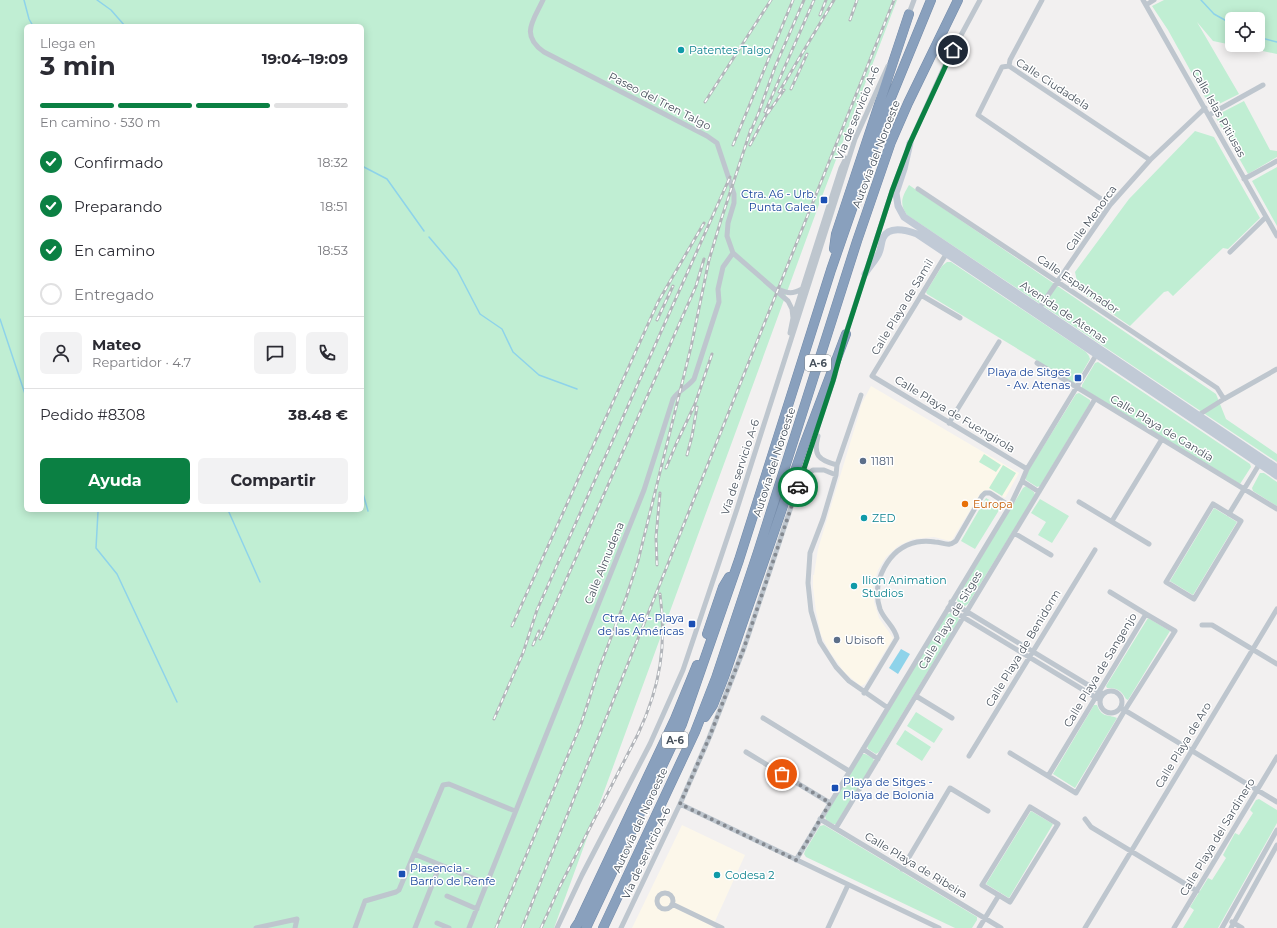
<!DOCTYPE html>
<html lang="es">
<meta charset="utf-8">
<style>
:root{--surface:#fff;--page:#f2f2f3;--text:#2b2b33;--muted:#7c7c81;--line:#e1e1e2;--accent:#0b8043}
body{margin:0;font-family:Montserrat,sans-serif;background:var(--page);color:var(--text);height:100vh;display:flex;flex-direction:column;font-size:15px;white-space:nowrap}
*{box-sizing:border-box;margin:0}
p{font-size:13px;color:var(--muted)}
.icon{flex:none;width:22px;height:22px;fill:none;stroke:currentColor;stroke-width:2;stroke-linecap:round;stroke-linejoin:round}
.map{position:relative;flex:1;overflow:hidden}
.details{position:absolute;left:24px;top:24px;width:340px;height:488px;display:flex;flex-direction:column;background:var(--surface);border-radius:6px;box-shadow:0 2px 10px #0003}
.details>*{flex:none}
.tools{position:absolute;left:1225px;top:12px;display:grid;gap:8px}
.tools a{display:grid;place-items:center;width:40px;height:40px;border-radius:6px;background:var(--surface);box-shadow:0 2px 10px #0003;font-size:20px}
.pin{position:absolute;display:grid;place-items:center;width:34px;height:34px;color:#fff;margin:-17px;border:2px solid #fff;border-radius:50%;box-shadow:0 1px 4px #0007}
.courier{position:absolute;display:grid;place-items:center;width:40px;height:40px;margin:-20px;border:3px solid #0b8043;border-radius:50%;background:#fff;color:#222;box-shadow:0 1px 5px #0007}
.head em{font-style:normal;font-weight:700}
.head div{display:flex;flex-direction:column-reverse}
.head{display:flex;align-items:center;justify-content:space-between;height:68px;padding:0 16px}
h1{font-size:26px;font-weight:700;line-height:30px}
.bar{display:grid;grid-template-columns:repeat(4,1fr);gap:6px 4px;align-content:center;height:48px;padding:0 16px}
.bar i{height:5px;border-radius:3px;background:var(--line)}
.bar .selected{background:var(--accent)}
.bar p{grid-column:span 4}
.line{display:flex;align-items:center;gap:10px;padding:0 16px;border-top:1px solid var(--line)}
.line div{flex:1}
.round{display:grid;place-items:center;flex:none;width:42px;height:42px;border-radius:6px;background:var(--page)}
ol{padding:0 16px;list-style:none}
li{display:flex;align-items:center;gap:12px;height:44px}
li p{margin-inline-start:auto}
li .icon{padding:4px;border-radius:50%;background:var(--accent);color:#fff;stroke-width:4}
li:last-child{color:var(--muted)}
li i{width:22px;height:22px;border:2px solid var(--line);border-radius:50%}
.button{display:flex;gap:8px;margin-top:auto;padding:8px 16px}
.button a{flex:1;height:46px;border-radius:6px;background:var(--accent);color:#fff;font-size:16px;font-weight:700;line-height:46px;text-align:center}
.button a+a{background:var(--page);color:var(--text)}
.map>svg:first-child{display:block}
.commercial{fill:#fcf7ea}
.green{fill:#c0eed3;fill-rule:evenodd}
.water{fill:#8ed3ea}
.lines{fill:none;stroke-linecap:round;stroke-linejoin:round}
.stream{stroke:#8ed3ea;stroke-width:1.5}
.highway-casing{stroke:#748ba9;stroke-width:10}
.street{stroke:#bec6ce;stroke-width:5}
.secondary{stroke:#c1cad6;stroke-width:7}
.highway{stroke:#89a0bd;stroke-width:9}
.rail-casing{stroke:#b2b5ba;stroke-width:3}
.rail{stroke:#fff;stroke-width:1.5;stroke-dasharray:4.5;stroke-linecap:butt}
.done{stroke:#848990;stroke-width:4;stroke-dasharray:0 7.2}
.route{stroke:#0b8043;stroke-width:5}
.culture-dot{fill:#0f9aa8;stroke:#fff;stroke-width:1.5}
.transit-dot{fill:#1a4fb4;stroke:#fff;stroke-width:1.5}
.service-dot{fill:#5c6f8a;stroke:#fff;stroke-width:1.5}
.food-dot{fill:#e8710a;stroke:#fff;stroke-width:1.5}
.labels{text-anchor:middle;dominant-baseline:central;stroke-width:3;stroke-linejoin:round;paint-order:stroke}
.shield{fill:#fff;stroke:#7f868e;stroke-width:1}
.shield-label{font-size:10px;font-weight:bold;fill:#48525d}
.culture-label{font-size:11px;fill:#0d838f;stroke:#fff;text-anchor:start}
.street-label{font-size:11px;fill:#48525d;stroke:#fff}
.transit-label{font-size:11px;fill:#164399;stroke:#fff;text-anchor:end}
.service-label{font-size:11px;fill:#4e5e75;stroke:#fff;text-anchor:start}
.food-label{font-size:11px;fill:#c56008;stroke:#fff;text-anchor:start}
</style>
<div class="map">
<svg width="1277" height="928" viewBox="0 0 1277 928">
<rect width="100%" height="100%" fill="#f2f0f0"/>
<path class="commercial" d="M871,386l148,87 -14,25 -14,-8h-5l-6,4 -28,46 -2,1 -16,-4 -21,2 -15,7 -12,11 -8,13 -5,15 1,17 5,16 14,20 -28,46 -4,2 -16,-13 -15,-21 -9,-17 -5,-24 -3,-24v-12h1l4,-26 40,-132 3,-12z
M682,825l63,30 -33,73h-80z"/>
<path class="green" d="M0,0h897l-76,199 -267,729h-554zM26,26h336v484h-336z
M1164,0h113v54l-43,-9h24v-26h-26v26l-19,-4 -16,-19 42,72 -28,14 -43,-78 -16,-24z
M1244,101l26,49 7,1v6l-29,17 -33,-58z
M1195,131l19,6 46,81 -32,31 -5,-1 -50,48 -5,-5 -4,1 -34,34 -51,-35 -4,-19 54,-73z
M1277,167v59l-25,-45z
M909,185l307,209 10,25 51,35v8l-370,-247c-8,-12 -5,-18 2,-30z
M947,262h4l135,90 3,4 1,3 -14,24h-2l-147,-89 -1,-2 16,-26z
M1098,362l152,102 1,3 -11,17 -158,-96v-3l13,-22z
M1079,393l11,7v3l-50,83 -3,1 -11,-7 -1,-4 51,-82z
M984,454l17,11 -5,7 -17,-10z
M1003,465l13,8 -14,23 -13,-8z
M1260,473h4l13,9v24l-24,-15 -1,-3z
M1026,486l8,6 1,3 -67,109 -3,2 -8,-5 1,-5 65,-108z
M986,498l15,9 -26,42 -14,-8z
M1040,499l29,17 -17,27 -14,-8 8,-13 -15,-9z
M1214,508l23,14 -44,73 -23,-14z
M951,613l7,4 1,3 -80,132 -3,2 -8,-5 -1,-3 80,-132z
M1148,618l22,13 -42,69 -2,-1c-5,-9 -9,-11 -19,-11l-1,-2z
M1094,705h3c5,13 10,9 20,13l-42,70 -22,-14z
M916,712l27,17 -9,14 -27,-17z
M905,730l26,17 -9,14 -26,-17z
M862,754h3l8,4 1,3 -38,63h-3l-7,-4 -1,-4z
M1259,799l18,11v13l-59,105h-35l11,-18 -4,-3 18,-29 4,2 14,-22 -3,-3 12,-22 4,2 14,-22 -3,-3 6,-10z
M1031,811l22,13 -44,74 -23,-14z
M824,825l153,92v3l-5,8h-17l-149,-71 -2,-3 1,-3 15,-25z"/>
<path class="water" d="M901,649l9,5 -12,20 -9,-6z"/>
<g class="lines">
<path class="stream" d="M24,0l5,19 4,7
M97,0l14,10 14,16
M1201,0l13,14 18,10
M1258,37l19,5
M362,166l25,13 37,52
M429,237l28,33 23,44 22,15 11,23 26,23 38,14
M0,319l26,78
M362,490l6,21
M97,510l1,2 -2,36 21,26 60,128
M228,510l32,72"/>
<defs>
<path id="highway" d="M834,249l2,-15 73,-220
M707,634l16,-47 6,-10
M705,717l8,-12 11,-28 80,-232 42,-111
M575,928l4,-6 96,-203 22,-54
M586,928l96,-204 57,-164 92,-290 57,-165 43,-105
M603,928l92,-196 21,-54 42,-126 99,-311 34,-99 17,-39 50,-103"/>
</defs>
<use href="#highway" class="highway-casing"/>
<path class="street" d="M543,0c-10,21 -23,35 1,52l163,84 10,7 17,51v9l-6,20 -1,13 6,17 55,48 4,8 1,9
M1143,0l134,236
M1146,5l8,-5
M908,16l6,-16
M1009,66l1,-6 32,-60
M1209,115l54,-30
M909,145l37,-82 34,-63
M1244,179l33,-18
M918,189l299,199 7,11
M1110,205l-132,-90 24,-48 7,-1 141,94
M948,251l-76,125 155,93
M1230,252l36,-35
M778,289c10,5 15,5 24,0
M921,295l39,23
M1038,310l72,-105 40,-45 55,-52
M790,333l3,-15 48,-150 5,-10
M845,336l47,-145 11,-29
M1037,363l240,146
M861,395l-24,70 -1,10 -13,44 -13,34 -2,30 3,28 9,31 16,25 13,14 39,27
M1197,416l27,-17 53,-30
M949,423l50,-81
M818,436c-5,19 0,24 19,29
M1022,481l17,11
M800,490l6,-14 7,-6h11l12,5
M1079,502l70,42
M1213,504l28,17 -47,78 -28,-17z
M1229,514l31,-51
M1112,521l50,-82
M1014,533l37,22
M1110,592l36,22
M951,602l152,92
M948,608l152,92
M1146,614l29,17 -50,79 -49,83 -28,-17z
M1202,625h10l65,39
M1100 702a11 11 0 1 1 22 0a11 11 0 1 1-22 0Z
M864,693l33,-55c-2,-11 -13,-18 -17,-29 -9,-27 8,-61 37,-67 6,-1 12,-1 18,0 5,0 11,3 15,2 2,0 4,-2 6,-3l26,-45 3,-3h5l20,13
M916,696l36,22
M1121,708l156,94
M763,718l86,53
M863,749l15,10
M746,752l84,51
M1010,753l38,23
M969,756l126,-206
M680,804l259,124
M1030,807l28,17 -48,78 -28,-17z
M820,819l181,109
M1085,819l6,8 106,64
M836,828l259,-429
M414,854l73,30
M796,860l214,-354 12,-25 5,-12 71,-117
M902,869l48,-81 38,23
M657 901a8 8 0 1 1 16 0a8 8 0 1 1-16 0Z
M447,896l30,13
M672,904l50,24
M1232,922l10,6
M437,923l12,5
M256,928l41,-9 -2,9
M355,928l10,-27 31,-9 3,-2 44,-105 6,-1 66,27
M415,928l25,-63
M469,928l175,-438 29,-91c6,-9 15,-12 21,-20l25,-77 -1,-13 5,-22 10,-14
M557,928l25,-53 68,-131 33,-74 54,-161 118,-370 33,-73
M621,928l59,-124 29,-66 35,-90 91,-273
M828,928l20,-43
M979,928l20,-33
M1085,928l192,-319
M1174,928l103,-171
M1222,928l55,-98
M1231,928l46,-83"/>
<path class="secondary" d="M910,143l-6,26 -8,24 2,13 6,11 373,251
M865,274c4,-7 11,-14 14,-21 2,-4 2,-10 4,-15 6,-13 23,-8 34,-4l360,242"/>
<use href="#highway" class="highway"/>
<defs>
<path id="rail" d="M820,15l6,-15
M850,20l7,-20
M791,89l16,-35
M779,92l55,-92
M705,102l66,-102
M765,112l49,-112
M768,113l16,-23
M750,133l9,-21 16,-45 29,-67
M733,145l60,-145
M750,145l20,-37
M657,320l16,-34
M687,455l5,-19 5,-29
M666,468l11,-26 18,-38 17,-50
M657,565l-1,-28 4,-44
M512,626l146,-324 46,-79
M540,639l156,-353 8,-27
M533,645l6,-14
M494,719l29,-66 14,-43 193,-433
M496,928l85,-204 18,-55 27,-71 12,-37 53,-214 18,-87 12,-40 30,-91
M522,928l372,-928
M541,928l19,-42 78,-152c22,-47 29,-88 22,-140"/>
</defs>
<use href="#rail" class="rail-casing"/>
<use href="#rail" class="rail"/>
</g>
<g class="lines">
<path class="done" d="M782,774l48,29 -34,57 -116,-56 29,-66 35,-90 54,-161"/>
<path class="route" d="M798,487l35,-106 13,-47 46,-143 18,-48 43,-93"/>
</g>
<g class="culture-dot">
<circle cx="681" cy="50" r="4"/>
<circle cx="864" cy="518" r="4"/>
<circle cx="854" cy="586" r="4"/>
<circle cx="717" cy="875" r="4"/>
</g>
<g class="transit-dot">
<rect x="820" y="196" width="8" height="8" rx="2"/>
<rect x="1074" y="374" width="8" height="8" rx="2"/>
<rect x="688" y="620" width="8" height="8" rx="2"/>
<rect x="831" y="784" width="8" height="8" rx="2"/>
<rect x="398" y="870" width="8" height="8" rx="2"/>
</g>
<g class="service-dot">
<circle cx="863" cy="461" r="4"/>
<circle cx="837" cy="640" r="4"/>
</g>
<circle class="food-dot" cx="965" cy="504" r="4"/>
<g class="labels">
<g class="shield">
<rect x="805" y="355" width="26" height="16" rx="3"/>
<rect x="662" y="732" width="26" height="16" rx="3"/>
</g>
<g class="shield-label">
<text x="818" y="363">A-6</text>
<text x="675" y="740">A-6</text>
</g>
<g class="culture-label">
<text x="689" y="50">Patentes Talgo</text>
<text x="872" y="518">ZED</text>
<text x="862" y="580">Ilion Animation<tspan x="862" dy="13">Studios</tspan></text>
<text x="725" y="875">Codesa 2</text>
</g>
<g class="street-label">
<text transform="translate(1053 84) rotate(33)">Calle Ciudadela</text>
<text transform="translate(660 101) rotate(27)">Paseo del Tren Talgo</text>
<text transform="translate(857 113) rotate(-68)">Vía de servicio A-6</text>
<text transform="translate(1219 113) rotate(61)">Calle Islas Pitiusas</text>
<text transform="translate(876 154) rotate(-69)">Autovía del Noroeste</text>
<text transform="translate(1091 218) rotate(-54)">Calle Menorca</text>
<text transform="translate(1078 284) rotate(34)">Calle Espalmador</text>
<text transform="translate(902 307) rotate(-59)">Calle Playa de Samil</text>
<text transform="translate(1064 312) rotate(34)">Avenida de Atenas</text>
<text transform="translate(955 414) rotate(31)">Calle Playa de Fuengirola</text>
<text transform="translate(1162 428) rotate(31)">Calle Playa de Gandía</text>
<text transform="translate(774 462) rotate(-72)">Autovía del Noroeste</text>
<text transform="translate(740 467) rotate(-72)">Vía de servicio A-6</text>
<text transform="translate(604 563) rotate(-68)">Calle Almudena</text>
<text transform="translate(950 620) rotate(-59)">Calle Playa de Sitges</text>
<text transform="translate(1023 648) rotate(-59)">Calle Playa de Benidorm</text>
<text transform="translate(1100 670) rotate(-59)">Calle Playa de Sangenjo</text>
<text transform="translate(1183 745) rotate(-59)">Calle Playa de Aro</text>
<text transform="translate(640 820) rotate(-65)">Autovía del Noroeste</text>
<text transform="translate(1217 837) rotate(-59)">Calle Playa del Sardinero</text>
<text transform="translate(646 853) rotate(-65)">Vía de servicio A-6</text>
<text transform="translate(916 865) rotate(31)">Calle Playa de Ribeira</text>
</g>
<g class="transit-label">
<text x="816" y="194">Ctra. A6 - Urb.<tspan x="816" dy="13">Punta Galea</tspan></text>
<text x="1070" y="372">Playa de Sitges<tspan x="1070" dy="13">- Av. Atenas</tspan></text>
<text x="684" y="618">Ctra. A6 - Playa<tspan x="684" dy="13">de las Américas</tspan></text>
<text x="843" y="782" text-anchor="start">Playa de Sitges -<tspan x="843" dy="13">Playa de Bolonia</tspan></text>
<text x="410" y="868" text-anchor="start">Plasencia -<tspan x="410" dy="13">Barrio de Renfe</tspan></text>
</g>
<g class="service-label">
<text x="871" y="461">11811</text>
<text x="845" y="640">Ubisoft</text>
</g>
<g class="food-label">
<text x="973" y="504">Europa</text>
</g>
</g>
</svg>
<div class="tools">
<a><svg class="icon" aria-label="locate" viewBox="0 0 24 24"><circle cx="12" cy="12" r="6"/><path d="M12 2v4M12 18v4M2 12h4M18 12h4"/></svg></a>
</div>
<div class="pin" style="left:782px;top:774px;background:#ea580c"><svg class="icon" aria-label="bag" viewBox="0 0 24 24"><path d="M5 8h14l-1 12H6zM9 8a3 3 0 0 1 6 0"/></svg></div>
<div class="pin" style="left:953px;top:50px;background:#1f2937"><svg class="icon" aria-label="home" viewBox="0 0 24 24"><path d="M3 11l9-7 9 7M6 9v11h12V9"/></svg></div>
<div class="courier" style="left:798px;top:487px"><svg class="icon" aria-label="car" viewBox="0 0 24 24"><path d="M5 17H2v-5l4-1 3-4h7l3 4 3 1v5h-3M9 17h6M6 11h13"/><circle cx="7" cy="17" r="2"/><circle cx="17" cy="17" r="2"/></svg></div>
<section class="details">
<div class="head"><div><h1>3 min</h1><p>Llega en</p></div><em>19:04–19:09</em></div>
<div class="bar"><i class="selected"></i><i class="selected"></i><i class="selected"></i><i></i><p>En camino · 530 m</p></div>
<ol>
<li><svg class="icon" aria-label="check" viewBox="0 0 24 24"><path d="M5 12l5 5 9-10"/></svg>Confirmado<p>18:32</p></li>
<li><svg class="icon" aria-label="check" viewBox="0 0 24 24"><path d="M5 12l5 5 9-10"/></svg>Preparando<p>18:51</p></li>
<li><svg class="icon" aria-label="check" viewBox="0 0 24 24"><path d="M5 12l5 5 9-10"/></svg>En camino<p>18:53</p></li>
<li><i></i>Entregado</li>
</ol>
<div class="line" style="height:72px"><a class="round"><svg class="icon" aria-label="person" viewBox="0 0 24 24"><circle cx="12" cy="8" r="4"/><path d="M4 21q1-7 8-7t8 7"/></svg></a><div><b>Mateo</b><p>Repartidor · 4.7</p></div><a class="round"><svg class="icon" aria-label="chat" viewBox="0 0 24 24"><path d="M4 5h16v11H9l-5 4z"/></svg></a><a class="round"><svg class="icon" aria-label="phone" viewBox="0 0 24 24"><path d="M5 4h4l2 5-3 2q2 4 5 5l2-3 5 2v4C11 20 4 13 5 4z"/></svg></a></div>
<div class="line" style="height:52px"><div>Pedido #8308</div><b>38.48 €</b></div>
<div class="button"><a>Ayuda</a><a>Compartir</a></div>
</section>
</div>
